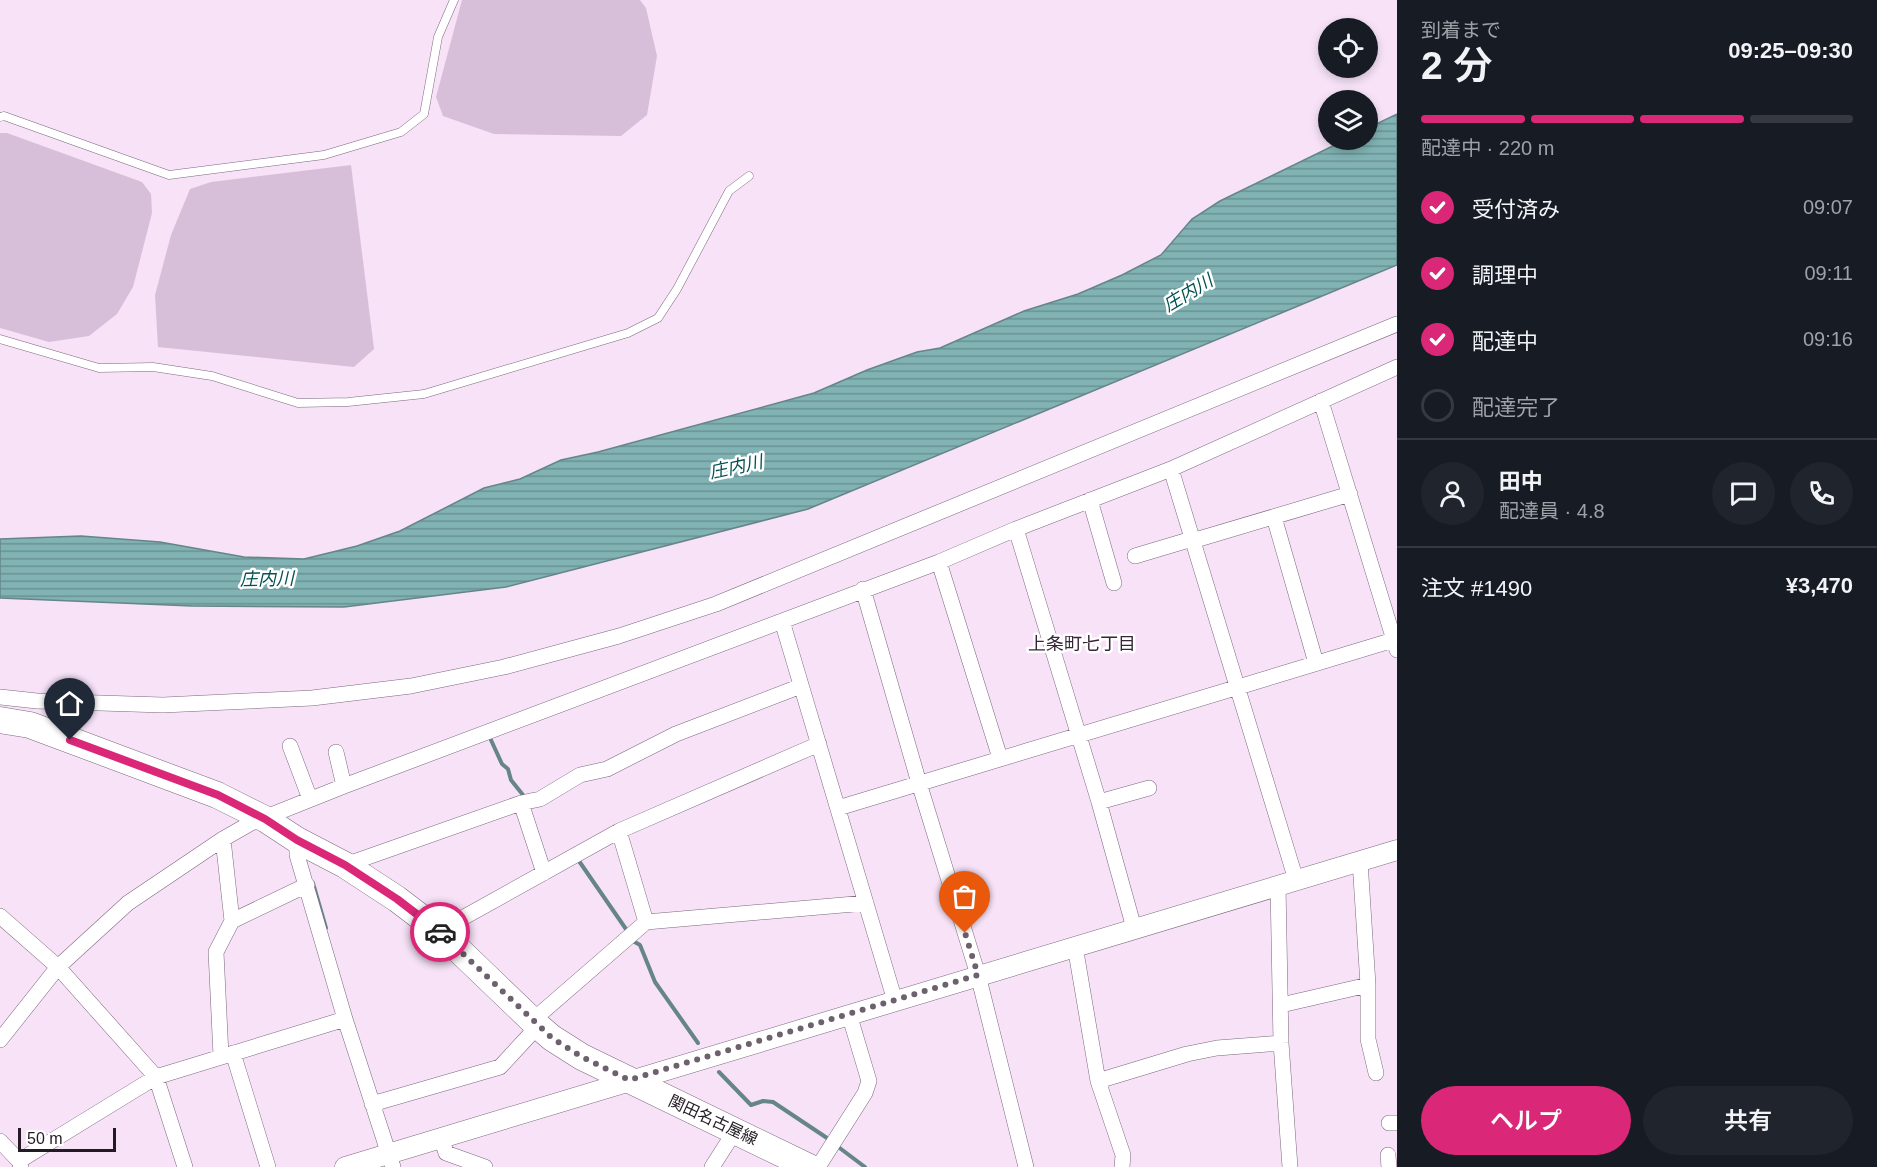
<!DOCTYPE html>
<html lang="ja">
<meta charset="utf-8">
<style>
:root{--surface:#171b24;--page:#20242c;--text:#f1f3f6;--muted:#9ea1a6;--line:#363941;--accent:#db2777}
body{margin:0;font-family:Arial,"Noto Sans JP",sans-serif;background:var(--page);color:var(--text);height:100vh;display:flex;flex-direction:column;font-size:22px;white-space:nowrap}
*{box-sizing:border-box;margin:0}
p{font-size:20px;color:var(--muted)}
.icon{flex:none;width:33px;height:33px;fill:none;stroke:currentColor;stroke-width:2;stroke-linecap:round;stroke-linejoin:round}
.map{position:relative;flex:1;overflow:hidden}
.drawer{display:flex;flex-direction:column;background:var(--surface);width:480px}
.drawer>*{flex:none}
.controls{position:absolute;left:1318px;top:18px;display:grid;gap:12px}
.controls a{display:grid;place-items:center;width:60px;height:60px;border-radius:50%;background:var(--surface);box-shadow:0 3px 9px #0003;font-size:30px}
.scale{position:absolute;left:18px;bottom:15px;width:98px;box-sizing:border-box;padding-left:6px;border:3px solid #231b23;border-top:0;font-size:16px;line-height:21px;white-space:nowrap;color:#231b23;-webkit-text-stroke:4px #fff;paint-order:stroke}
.pin{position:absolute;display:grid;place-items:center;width:51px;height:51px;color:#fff;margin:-62px -26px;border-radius:50% 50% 50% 0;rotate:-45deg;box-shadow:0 0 6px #0007}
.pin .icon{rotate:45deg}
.courier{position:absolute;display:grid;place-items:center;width:60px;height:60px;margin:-30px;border:4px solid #db2777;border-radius:50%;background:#fff;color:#222;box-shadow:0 2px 8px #0007}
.head em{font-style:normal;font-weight:600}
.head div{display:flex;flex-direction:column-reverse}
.head{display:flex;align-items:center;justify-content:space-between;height:102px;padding:0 24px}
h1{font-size:39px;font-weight:600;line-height:45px}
.bar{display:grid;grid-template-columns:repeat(4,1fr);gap:9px 6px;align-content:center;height:72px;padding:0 24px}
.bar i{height:8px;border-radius:4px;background:var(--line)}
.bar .on{background:var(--accent)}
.bar p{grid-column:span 4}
.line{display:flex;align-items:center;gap:15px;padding:0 24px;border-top:2px solid var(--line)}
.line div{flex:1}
.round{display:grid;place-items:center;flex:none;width:63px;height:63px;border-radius:32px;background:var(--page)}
ol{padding:0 24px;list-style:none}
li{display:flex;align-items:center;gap:18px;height:66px}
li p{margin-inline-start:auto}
li .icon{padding:6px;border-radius:50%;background:var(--accent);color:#fff;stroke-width:4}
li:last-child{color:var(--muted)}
li i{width:33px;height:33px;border:3px solid var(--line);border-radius:50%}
.cta{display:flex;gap:12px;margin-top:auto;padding:12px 24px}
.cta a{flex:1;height:69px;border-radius:36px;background:var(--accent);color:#fff;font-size:24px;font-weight:600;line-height:69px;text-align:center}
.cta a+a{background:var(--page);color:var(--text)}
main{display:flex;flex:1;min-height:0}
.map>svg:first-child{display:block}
.grass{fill:#d8bfd9}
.water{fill:url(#water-rules);stroke:#658588;stroke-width:1.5}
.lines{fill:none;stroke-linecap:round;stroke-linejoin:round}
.stream{stroke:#658588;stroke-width:4}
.service-casing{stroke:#7b697c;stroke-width:9}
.minor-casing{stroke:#7b697c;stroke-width:16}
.tertiary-casing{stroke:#7b697c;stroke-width:21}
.primary-casing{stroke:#7b697c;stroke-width:27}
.service{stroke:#fff;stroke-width:8}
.minor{stroke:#fff;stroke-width:15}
.tertiary{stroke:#fff;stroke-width:20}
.primary{stroke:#fff;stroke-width:26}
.done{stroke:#6d616e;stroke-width:6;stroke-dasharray:0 10.8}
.route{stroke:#db2777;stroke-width:8}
.labels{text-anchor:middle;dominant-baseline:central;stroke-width:5;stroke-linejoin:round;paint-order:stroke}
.street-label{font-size:16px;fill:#231b23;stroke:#fff}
.water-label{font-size:18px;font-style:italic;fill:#045153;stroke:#fff}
.neighbourhood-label{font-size:18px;fill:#362637;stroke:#fff}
</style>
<main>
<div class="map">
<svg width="1397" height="1167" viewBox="0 0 1397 1167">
<defs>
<pattern id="water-rules" width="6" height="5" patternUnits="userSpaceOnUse" patternTransform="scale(1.5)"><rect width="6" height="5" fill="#81b3b4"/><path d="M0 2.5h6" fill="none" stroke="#699192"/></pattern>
</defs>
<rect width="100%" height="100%" fill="#f7e2f8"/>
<path class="grass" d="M462,0h178l6,8 11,48 -10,59 -26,21 -127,-2 -51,-18 -7,-19z
M0,133h7l135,49 9,12 1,19 -19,74 -16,27 -28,22 -40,6 -49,-14z
M351,165l23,184 -20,18 -196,-20 -3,-52 16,-60 19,-46 21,-7z"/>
<path class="water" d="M1397,114v151l-589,244 -302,78 -162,20 -152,-1 -192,-8v-59l81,-3 79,6 84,15 60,2 53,-13 43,-15 84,-43 36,-9 41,-19 37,-8 216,-59 53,-23 50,-18 23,-4 84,-37 54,-17 44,-19 39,-20 31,-36 28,-18 125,-61h23v-12z"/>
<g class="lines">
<path class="stream" d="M491,740l11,24 6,5 3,11 12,15
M579,861l49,71
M313,883l13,45
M633,941l7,4 15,37 43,61
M719,1072l32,33 12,-4 10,1 57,38
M837,1146l28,21"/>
<defs>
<path id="service" d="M0,117l4,-1 165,59 155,-20 77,-23 23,-18 14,-77 16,-37
M0,339l99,29 54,-1 59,9 86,27 50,-1 76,-8 204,-61 30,-15 19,-29 52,-98 20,-15"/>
<path id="minor" d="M1321,401l76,249
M1171,469l125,411
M1090,500l24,83
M1274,517l42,146
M1016,529l83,273 35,126
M1192,541l158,-47
M1135,556l57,-17
M939,562l61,196
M863,589l56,194 59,192 48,192
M782,621l113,380
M0,697l37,4 126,4 149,-7 99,-12 93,-19 115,-31 97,-32 681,-280
M290,746l20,53
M336,752l8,34
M1099,802l50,-14
M521,803l23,70
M838,808l559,-169
M619,831l27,91
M223,839l9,82
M297,840v15l48,164 48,148
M1360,861l8,124v54l8,34
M345,865l176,-62 19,-4 40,-24 27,-6 69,-35 125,-48
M1278,885l3,158 9,124
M0,916l58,51 98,110 29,90
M439,931l180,-100 200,-87
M1075,946l23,135 25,74 -1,12
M1281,1005l87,-20
M532,1021l114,-99 220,-19
M0,1040l58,-73 70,-64 95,-64 28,-16 93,-37 595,-224 77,-33 155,-60 226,-102
M233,1053l35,114
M221,1056l-5,-104 16,-31 75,-36
M1098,1081l89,-27 30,-6 64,-5
M372,1104l128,-37 38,-41
M1389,1123h8
M441,1137l5,16 39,14
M0,1141l19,20 2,6
M1388,1155l1,12
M19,1161l137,-84 189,-58
M712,1167l23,-36
M818,1167l47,-74 4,-12 -20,-67"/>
<path id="tertiary" d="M345,1167l1052,-317"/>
<path id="primary" d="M0,720l30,5 187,70 48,24 32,21 48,25 52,34 42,32 99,95 14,12 30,19 227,110"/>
</defs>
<use href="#service" class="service-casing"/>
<use href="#minor" class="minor-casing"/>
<use href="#tertiary" class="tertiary-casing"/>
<use href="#primary" class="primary-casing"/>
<use href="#service" class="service"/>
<use href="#minor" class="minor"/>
<use href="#tertiary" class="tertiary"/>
<use href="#primary" class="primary"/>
</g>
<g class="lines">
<path class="done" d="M440,932l112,106 30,19 47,23 349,-105 -13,-42"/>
<path class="route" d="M70,740l148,55 47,24 32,21 48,25 52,34 43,33"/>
</g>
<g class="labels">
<g class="street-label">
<text transform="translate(713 1120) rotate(25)">関田名古屋線</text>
</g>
<g class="water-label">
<text transform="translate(1188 293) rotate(-31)">庄内川</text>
<text transform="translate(736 467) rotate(-12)">庄内川</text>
<text transform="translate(267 579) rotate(-1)">庄内川</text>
</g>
<g class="neighbourhood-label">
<text x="1082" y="644">上条町七丁目</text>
</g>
</g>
</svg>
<div class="controls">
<a><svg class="icon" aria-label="locate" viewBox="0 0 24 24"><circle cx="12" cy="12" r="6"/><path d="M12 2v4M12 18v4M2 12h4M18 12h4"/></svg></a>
<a><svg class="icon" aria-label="layers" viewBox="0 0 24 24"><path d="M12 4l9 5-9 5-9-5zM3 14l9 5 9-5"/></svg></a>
</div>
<div class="scale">50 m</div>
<div class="pin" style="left:965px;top:933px;background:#ea580c"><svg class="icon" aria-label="bag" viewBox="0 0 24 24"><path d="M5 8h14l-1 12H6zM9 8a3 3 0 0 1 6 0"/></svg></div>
<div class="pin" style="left:70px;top:740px;background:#1f2937"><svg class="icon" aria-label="home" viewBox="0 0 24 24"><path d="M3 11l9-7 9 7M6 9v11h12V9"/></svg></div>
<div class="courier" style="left:440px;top:932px"><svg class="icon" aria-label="car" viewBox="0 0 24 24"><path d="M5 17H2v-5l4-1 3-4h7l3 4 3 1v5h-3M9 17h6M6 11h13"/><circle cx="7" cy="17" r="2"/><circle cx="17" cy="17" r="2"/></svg></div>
</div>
<section class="drawer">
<div class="head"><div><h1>2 分</h1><p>到着まで</p></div><em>09:25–09:30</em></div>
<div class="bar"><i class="on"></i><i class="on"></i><i class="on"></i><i></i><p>配達中 · 220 m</p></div>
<ol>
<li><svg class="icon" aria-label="check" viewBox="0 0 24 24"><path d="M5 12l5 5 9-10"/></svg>受付済み<p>09:07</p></li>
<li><svg class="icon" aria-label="check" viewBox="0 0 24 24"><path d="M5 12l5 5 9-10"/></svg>調理中<p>09:11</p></li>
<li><svg class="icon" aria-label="check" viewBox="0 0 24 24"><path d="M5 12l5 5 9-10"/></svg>配達中<p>09:16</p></li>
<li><i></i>配達完了</li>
</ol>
<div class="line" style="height:108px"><a class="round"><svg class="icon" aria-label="person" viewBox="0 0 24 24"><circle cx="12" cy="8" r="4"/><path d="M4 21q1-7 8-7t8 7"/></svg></a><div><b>田中</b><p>配達員 · 4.8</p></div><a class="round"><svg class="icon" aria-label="chat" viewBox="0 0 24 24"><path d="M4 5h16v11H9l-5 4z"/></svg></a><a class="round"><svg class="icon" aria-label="phone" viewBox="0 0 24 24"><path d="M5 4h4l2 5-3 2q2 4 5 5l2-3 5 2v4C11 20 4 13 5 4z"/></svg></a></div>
<div class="line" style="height:78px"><div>注文 #1490</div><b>¥3,470</b></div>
<div class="cta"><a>ヘルプ</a><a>共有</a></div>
</section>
</main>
